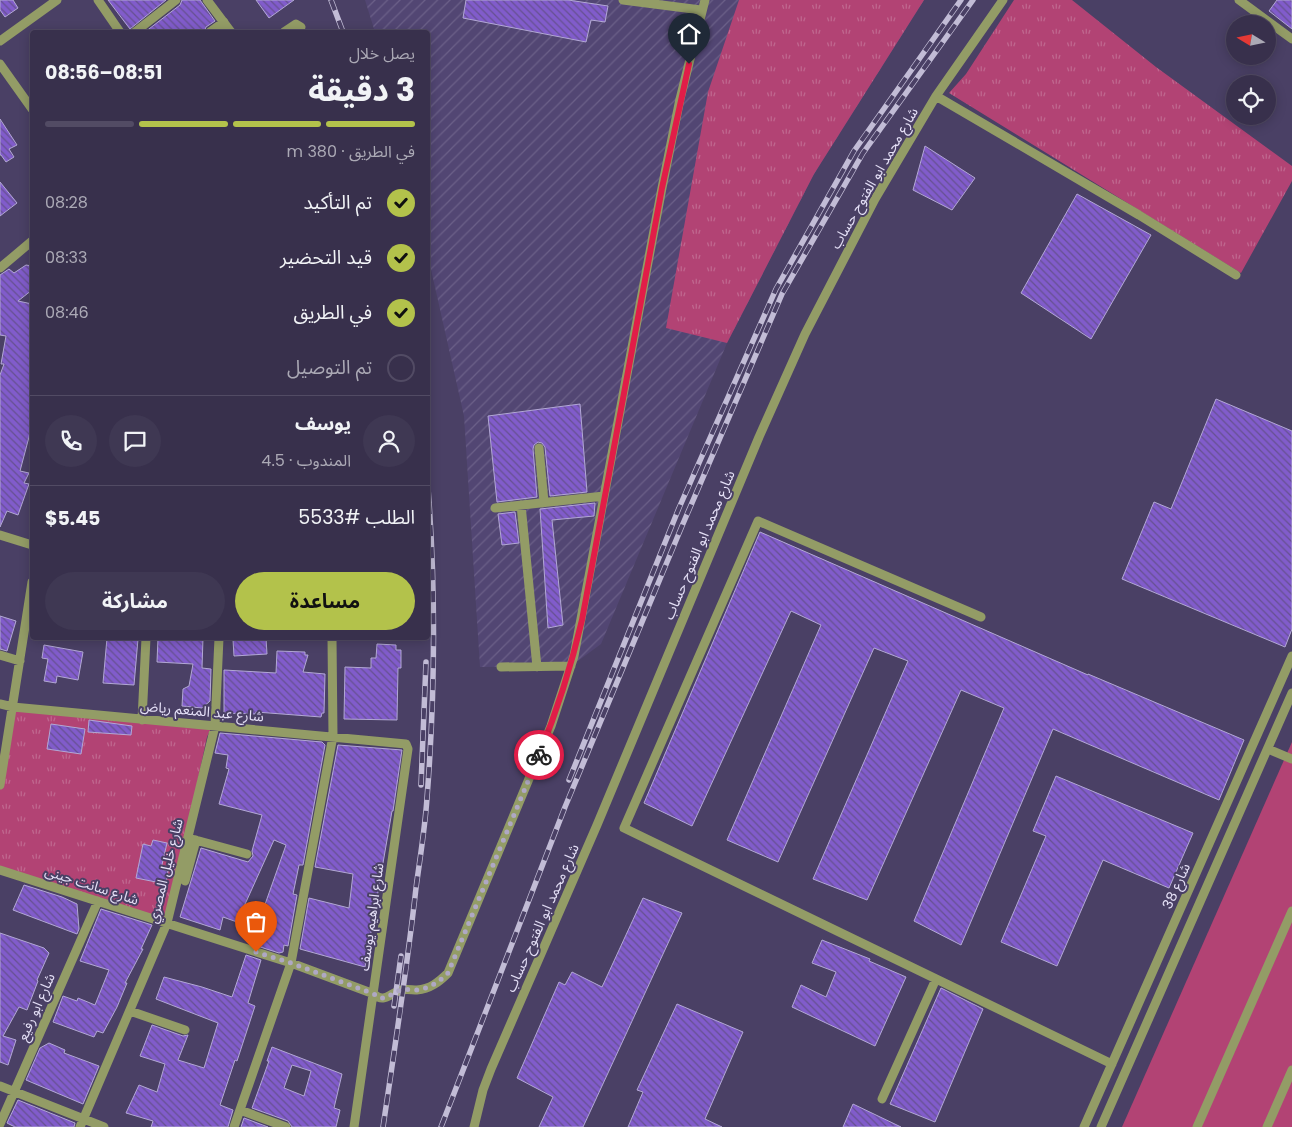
<!DOCTYPE html>
<html lang="ar">
<meta charset="utf-8">
<style>
:root{--surface:#38304c;--page:#3f3853;--text:#f1f3f6;--muted:#aba9b5;--line:#524b64;--accent:#b3c24b}
body{margin:0;font-family:Poppins,"Noto Sans Arabic",sans-serif;background:var(--page);color:var(--text);direction:rtl;height:100vh;display:flex;flex-direction:column;font-size:19px;white-space:nowrap}
*{box-sizing:border-box;margin:0}
p{font-size:16px;color:var(--muted)}
.icon{flex:none;width:28px;height:28px;fill:none;stroke:currentColor;stroke-width:2;stroke-linecap:round;stroke-linejoin:round}
.map{position:relative;flex:1;overflow:hidden;direction:ltr}
.drawer{position:absolute;left:30px;top:30px;width:400px;height:610px;display:flex;flex-direction:column;background:var(--surface);border-radius:5px;box-shadow:0 2px 12px #0003,0 0 0 1px var(--line);direction:rtl}
.drawer>*{flex:none}
.needle{width:32px;rotate:280deg}
.tools{position:absolute;left:1226px;top:15px;display:grid;gap:10px}
.tools a{display:grid;place-items:center;width:50px;height:50px;border-radius:50%;background:var(--surface);box-shadow:0 2px 12px #0003,0 0 0 1px var(--line);font-size:25px}
.pin{position:absolute;display:grid;place-items:center;width:42px;height:42px;color:#fff;margin:-51px -21px;border-radius:50% 50% 50% 0;rotate:-45deg;box-shadow:0 0 5px #0007}
.pin .icon{rotate:45deg}
.courier{position:absolute;display:grid;place-items:center;width:50px;height:50px;margin:-25px;border:4px solid #e11d48;border-radius:50%;background:#fff;color:#222;box-shadow:0 1px 6px #0007}
.summary em{font-style:normal;font-weight:700}
.summary div{display:flex;flex-direction:column-reverse}
.summary{display:flex;align-items:center;justify-content:space-between;height:85px;padding:0 15px}
h1{font-size:32px;font-weight:700;line-height:38px}
.bar{display:grid;grid-template-columns:repeat(4,1fr);gap:8px 5px;align-content:center;height:60px;padding:0 15px}
.bar i{height:6px;border-radius:4px;background:var(--line)}
.bar .current{background:var(--accent)}
.bar p{grid-column:span 4}
.line{display:flex;align-items:center;gap:12px;padding:0 15px;border-top:1px solid var(--line)}
.line div{flex:1}
.round{display:grid;place-items:center;flex:none;width:52px;height:52px;border-radius:26px;background:var(--page)}
ol{padding:0 15px;list-style:none}
li{display:flex;align-items:center;gap:15px;height:55px}
li p{margin-inline-start:auto}
li .icon{padding:5px;border-radius:50%;background:var(--accent);color:#111;stroke-width:4}
li:last-child{color:var(--muted)}
li i{width:28px;height:28px;border:2px solid var(--line);border-radius:50%}
.primary-button{display:flex;gap:10px;margin-top:auto;padding:10px 15px}
.primary-button a{flex:1;height:58px;border-radius:30px;background:var(--accent);color:#111;font-size:20px;font-weight:700;line-height:58px;text-align:center}
.primary-button a+a{background:var(--page);color:var(--text)}
.map>svg:first-child{display:block}
.industrial{fill:url(#industrial-furrows)}
.grass{fill:url(#grass-tufts)}
.garden{fill:#b24374}
.building{fill:url(#building-back-hatch);stroke:#b2a8d4;fill-rule:evenodd}
.lines{fill:none;stroke-linecap:round;stroke-linejoin:round}
.minor{stroke:#939c66;stroke-width:9}
.rail-casing{stroke:#c2bcd6;stroke-width:5.5}
.rail{stroke:#4a4065;stroke-width:4;stroke-dasharray:11;stroke-linecap:butt}
.done{stroke:#afa8c4;stroke-width:5;stroke-dasharray:0 9}
.route{stroke:#e11d48;stroke-width:6}
.labels{text-anchor:middle;dominant-baseline:central;stroke-width:4;stroke-linejoin:round;paint-order:stroke}
.street-label{font-size:14px;fill:#e5e0f7;stroke:#4a4065}
</style>
<div class="map">
<svg width="1292" height="1127" viewBox="0 0 1292 1127">
<defs>
<pattern id="industrial-furrows" width="10" height="10" patternUnits="userSpaceOnUse" patternTransform="scale(1.25)"><rect width="10" height="10" fill="#524673"/><path d="M-1 1l2-2M0 10L10 0M9 11l2-2" fill="none" stroke="#6b6088"/></pattern>
<pattern id="grass-tufts" width="24" height="20" patternUnits="userSpaceOnUse" patternTransform="scale(1.25)"><rect width="24" height="20" fill="#b24374"/><path d="M3 7l-1-3M5 7V3M7 7l1-3M15 17l-1-3M17 17v-4M19 17l1-3" fill="none" stroke="#c0678f"/></pattern>
<pattern id="building-back-hatch" width="6" height="6" patternUnits="userSpaceOnUse" patternTransform="scale(1.25)"><rect width="6" height="6" fill="#815ccb"/><path d="M-1 5l2 2M0 0l6 6M5-1l2 2" fill="none" stroke="#665191"/></pattern>
</defs>
<rect width="100%" height="100%" fill="#4a4065"/>
<path class="industrial" d="M365,0h559l-110,174 -87,169 -126,301 -30,22 -91,1 -16,-251 -36,-160v-224h-53z"/>
<path class="grass" d="M739,0h185l-110,174 -87,169 -61,-15 42,-236z
M1014,0h58l84,67 136,99v15l-51,92 -292,-180 17,-19z
M12,706l200,20 -5,11 -40,186 -167,-56v-110z"/>
<path class="garden" d="M1292,742v385h-170z"/>
<path class="building" d="M0,0h13l5,8 -13,9 -5,-7z
M108,0h58l-36,29z
M182,0h18l15,21 -9,6 -2,5h-59l35,-27z
M256,0h38l-25,18z
M466,0h102l40,6 -3,16 -14,-2 -5,22 -123,-24z
M1277,0h15v29l-23,-18z
M0,119l17,26 -8,4 5,8 -8,5 -5,-7h-1z
M925,146l50,32 -23,32 -39,-20z
M0,182l17,21 -17,13z
M1077,194l74,41 -60,104 -70,-46z
M26,265l6,1v24l-14,11 14,3v115l-3,18 -9,34 9,2 -5,10 5,1 -11,31 -11,-4 -7,16v-152l4,-11h-3l5,-28 -6,-1v-60l9,-6 5,4z
M1216,399l76,32v198l-7,18 -163,-68 32,-77 17,7z
M580,404l7,88 -37,4 -5,-49 -3,-4 -4,-1 -4,3 -1,4 4,48 -40,5 -9,-86z
M595,503l-1,13 -42,4 11,105 -15,3 -8,-119z
M515,512l4,31 -17,2 -4,-31z
M760,532l328,143v-1l156,66 -25,60 -166,-71 -92,216 -47,-24 90,-213 -43,-18 -94,210 -54,-21 95,-218 -34,-13 -96,214 -51,-22 94,-215 -30,-14 -99,215 -48,-23z
M0,616l16,5 -9,30 -7,-2z
M107,638l31,1 -4,46 -31,-2z
M158,638h45l-1,30 9,1 -1,32 -8,7 -20,-2 1,-17 6,-3 4,-22 -36,-2z
M266,638l1,16 -33,2 -1,-16z
M377,644l19,1v5h5v18h-3l-1,52 -53,-1 1,-52 26,1v-10h5z
M44,645l39,7 -5,28 -21,-4 -1,7 -12,-2 4,-22 -6,-1z
M277,651l28,1v3h3l-5,17 22,2 -1,39h-2l-1,4 -65,-5 -1,2 -31,-1v-43l52,3z
M89,720l43,6 -1,9 -43,-3z
M51,724l34,5 -4,25 -34,-5z
M220,733l102,9 3,3 -22,120h-4l-6,29 4,1 -9,51 -4,-1 -1,7 -4,1 -28,-9 35,-99 -12,-5 -37,82 -14,-5 -3,13 -40,-13 21,-69 47,14 5,-6 -1,-5 10,-36 -43,-11 10,-35 -3,-1 2,-13 -13,-2z
M338,745l64,5 -9,61h-1l-27,156 -65,-18 9,-51 40,10 4,-34 -38,-7z
M1056,776l137,57 -24,55 -66,-28 -46,106 -56,-24 45,-106 -13,-5z
M153,840l14,3 -6,26 7,2 -2,13 -30,-6 7,-34 8,2z
M24,885l38,12 15,7 2,25 -2,5 -64,-24z
M643,898l39,15 -99,214h-44l14,-30 -36,-19 42,-96 6,3 7,-13 30,15z
M101,909l51,16 -11,24h2l-18,34h2l-10,24 -14,26 -6,-2 -3,6 -41,-15 10,-26 14,5 1,-3 17,7 14,-35 -29,-9z
M0,933l44,15 5,5 -12,27 1,1 -11,29 -8,-3 -16,29 13,4 -8,25 -8,-3z
M822,940l48,19 -1,2 37,16 -31,69 -83,-39 9,-22 25,12 10,-25 -24,-9z
M246,955l15,5 -13,43 7,3 -18,55 -2,-1 -15,45 13,5 -5,17h-77l2,-6 -27,-8 13,-28 18,7 8,-28 -25,-8 12,-31 31,11 5,-1 -10,25 26,8 14,-45 -62,-24 8,-22 38,10 30,10z
M941,988l42,21 -48,113 -45,-18z
M677,1004l66,28 -38,87 17,8h-94l15,-35 -6,-2z
M49,1043l16,7 -1,3 35,13 -16,38 -57,-24 14,-32z
M272,1047l70,27 -8,34 6,2 -4,17h-44l-4,-6 -36,-13 17,-47h-2zM292,1065l19,6 -7,25 -20,-8z
M18,1100l57,23 -1,4h-59l-8,-4z
M853,1104l48,23h-58z
M244,1118l24,9h-27z"/>
<g class="lines">
<path class="minor" d="M98,0l22,32
M207,0l24,32
M623,0l78,10
M1239,0l53,39
M135,32l41,-32
M210,32l14,-10
M284,32l12,-8 5,3
M0,41l57,-41
M0,64l32,45
M936,96l203,119 97,60
M0,268l32,-27
M539,448l5,54
M521,505l16,162
M495,508l109,-12
M0,535l32,10
M981,617l-223,-96 -134,307 488,236
M0,655l20,6
M501,667l70,-1
M0,704l13,3 393,37 2,5 -54,378
M142,720l4,-82
M1268,749l24,10
M0,785l32,-203
M188,838l59,16
M0,870l291,93 83,31c10,10 16,-1 27,-4 6,-1 11,0 16,0 13,-1 22,-8 31,-17l103,-247 23,-70 88,-468 18,-89 25,-99
M185,881l11,-41
M130,1011l55,19
M0,1086l104,41
M882,1099l54,-120
M240,1110l46,17
M0,1124l98,-223
M80,1127l87,-204 48,-197 4,-88
M234,1127l57,-164 42,-227 -1,-98
M474,1127l9,-37 8,-21 106,-244 162,-388 46,-103 70,-135 61,-103 67,-96
M1084,1127l208,-471
M1101,1127l191,-434
M1197,1127l95,-216
M1267,1127l25,-57"/>
<defs>
<path id="rail" d="M331,0l12,32
M569,780l110,-272 97,-219 78,-138 107,-151
M421,785l5,-123
M394,1006l7,-50
M383,1127c12,-80 24,-159 33,-239 4,-30 9,-60 11,-90 8,-103 9,-207 1,-310
M441,1127l124,-320 117,-281 100,-232 81,-141 110,-153"/>
</defs>
<use href="#rail" class="rail-casing"/>
<use href="#rail" class="rail"/>
</g>
<g class="lines">
<path class="done" d="M256,952l35,11 83,31c10,10 16,-1 27,-4 5,-1 11,0 16,0 13,-2 22,-8 31,-17l91,-218"/>
<path class="route" d="M539,755c18,-44 32,-88 43,-135l80,-432 27,-124"/>
</g>
<g class="labels">
<g class="street-label">
<text transform="translate(874 178) rotate(-60)">شارع محمد ابو الفتوح حساب</text>
<text transform="translate(699 545) rotate(-67)">شارع محمد ابو الفتوح حساب</text>
<text transform="translate(202 711) rotate(5)">شارع عبد المنعم رياض</text>
<text transform="translate(165 871) rotate(-76)">شارع خليل المصري</text>
<text transform="translate(92 885) rotate(18)">شارع سانت جينى</text>
<text transform="translate(1176 886) rotate(-66)">شارع 38</text>
<text transform="translate(371 917) rotate(-82)">شارع ابراهيم يوسف</text>
<text transform="translate(542 918) rotate(-66)">شارع محمد ابو الفتوح حساب</text>
<text transform="translate(36 1007) rotate(-66)">شارع ابو رفيع</text>
</g>
</g>
</svg>
<div class="tools">
<a><svg class="needle" viewBox="-14 -14 28 28"><path d="M0-13l5 13h-10z" fill="#e53935"/><path d="M0 13l5-13h-10z" fill="#aba9b5"/></svg></a>
<a><svg class="icon" aria-label="locate" viewBox="0 0 24 24"><circle cx="12" cy="12" r="6"/><path d="M12 2v4M12 18v4M2 12h4M18 12h4"/></svg></a>
</div>
<div class="pin" style="left:256px;top:952px;background:#ea580c"><svg class="icon" aria-label="bag" viewBox="0 0 24 24"><path d="M5 8h14l-1 12H6zM9 8a3 3 0 0 1 6 0"/></svg></div>
<div class="pin" style="left:689px;top:64px;background:#1f2937"><svg class="icon" aria-label="home" viewBox="0 0 24 24"><path d="M3 11l9-7 9 7M6 9v11h12V9"/></svg></div>
<div class="courier" style="left:539px;top:755px"><svg class="icon" aria-label="bike" viewBox="0 0 24 24"><circle cx="6" cy="16" r="4"/><circle cx="18" cy="16" r="4"/><path d="M6 16l4-8h5l3 8M10 8l3 8H6M13 5h3"/></svg></div>
<section class="drawer">
<div class="summary"><div><h1>3 دقيقة</h1><p>يصل خلال</p></div><em>08:51–08:56</em></div>
<div class="bar"><i class="current"></i><i class="current"></i><i class="current"></i><i></i><p>في الطريق · 380 m</p></div>
<ol>
<li><svg class="icon" aria-label="check" viewBox="0 0 24 24"><path d="M5 12l5 5 9-10"/></svg>تم التأكيد<p>08:28</p></li>
<li><svg class="icon" aria-label="check" viewBox="0 0 24 24"><path d="M5 12l5 5 9-10"/></svg>قيد التحضير<p>08:33</p></li>
<li><svg class="icon" aria-label="check" viewBox="0 0 24 24"><path d="M5 12l5 5 9-10"/></svg>في الطريق<p>08:46</p></li>
<li><i></i>تم التوصيل</li>
</ol>
<div class="line" style="height:90px"><a class="round"><svg class="icon" aria-label="person" viewBox="0 0 24 24"><circle cx="12" cy="8" r="4"/><path d="M4 21q1-7 8-7t8 7"/></svg></a><div><b>يوسف</b><p>المندوب · 4.5</p></div><a class="round"><svg class="icon" aria-label="chat" viewBox="0 0 24 24"><path d="M4 5h16v11H9l-5 4z"/></svg></a><a class="round"><svg class="icon" aria-label="phone" viewBox="0 0 24 24"><path d="M5 4h4l2 5-3 2q2 4 5 5l2-3 5 2v4C11 20 4 13 5 4z"/></svg></a></div>
<div class="line" style="height:65px"><div>الطلب #5533</div><b>$5.45</b></div>
<div class="primary-button"><a>مساعدة</a><a>مشاركة</a></div>
</section>
</div>
